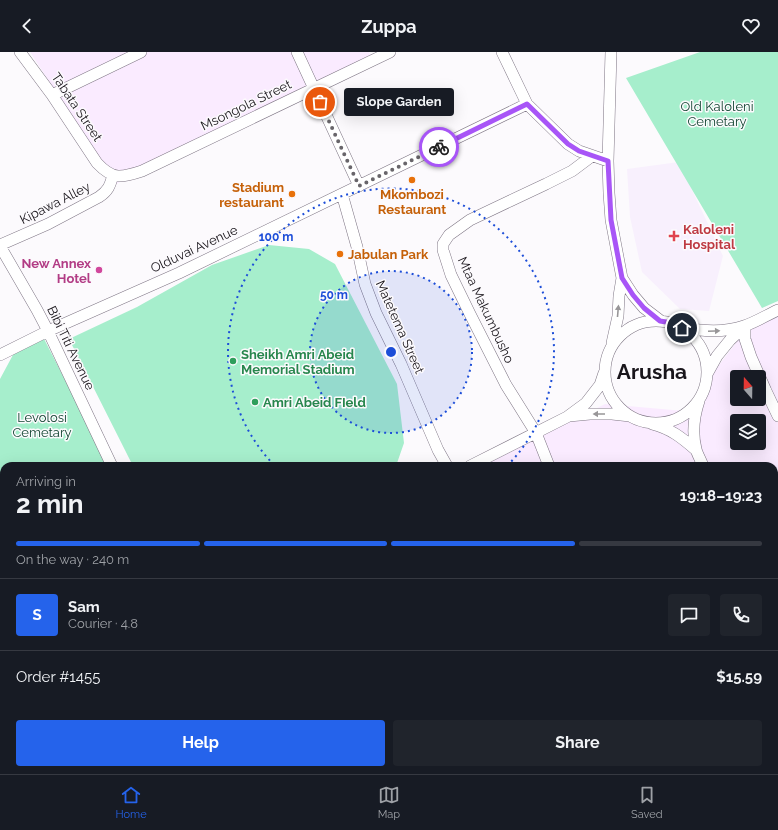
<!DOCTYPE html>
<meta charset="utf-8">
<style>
:root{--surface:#171b24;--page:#20242c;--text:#f1f3f6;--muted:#9ea1a6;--line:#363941;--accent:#2563eb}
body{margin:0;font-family:Raleway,sans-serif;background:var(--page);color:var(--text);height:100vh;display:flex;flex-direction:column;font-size:15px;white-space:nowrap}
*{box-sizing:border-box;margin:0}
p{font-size:13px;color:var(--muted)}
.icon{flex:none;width:22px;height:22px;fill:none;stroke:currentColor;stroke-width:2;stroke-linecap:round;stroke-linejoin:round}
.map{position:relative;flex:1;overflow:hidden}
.panel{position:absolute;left:0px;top:410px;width:778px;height:312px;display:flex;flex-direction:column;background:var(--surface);border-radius:12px 12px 0 0;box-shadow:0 4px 16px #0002}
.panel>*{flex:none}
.needle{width:26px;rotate:340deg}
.controls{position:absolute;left:730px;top:318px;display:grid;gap:8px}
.controls a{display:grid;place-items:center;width:36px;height:36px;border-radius:4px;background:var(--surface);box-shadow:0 4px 16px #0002;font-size:20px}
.pin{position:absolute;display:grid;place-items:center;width:34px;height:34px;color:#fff;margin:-17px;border:2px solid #fff;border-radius:50%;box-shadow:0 1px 4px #0007}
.courier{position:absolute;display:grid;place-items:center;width:40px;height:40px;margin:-20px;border:3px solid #a855f7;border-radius:50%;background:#fff;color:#222;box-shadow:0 1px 5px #0007}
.bubble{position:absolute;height:28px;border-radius:4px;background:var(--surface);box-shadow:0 4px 16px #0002;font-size:13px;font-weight:700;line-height:28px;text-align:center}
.overview em{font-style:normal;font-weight:700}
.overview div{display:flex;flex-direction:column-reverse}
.overview{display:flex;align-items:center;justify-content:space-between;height:68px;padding:0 16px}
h1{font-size:26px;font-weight:700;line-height:30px}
.bar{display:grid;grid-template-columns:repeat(4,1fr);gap:6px 4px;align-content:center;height:48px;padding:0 16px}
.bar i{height:5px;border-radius:3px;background:var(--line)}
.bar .selected{background:var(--accent)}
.bar p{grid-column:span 4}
.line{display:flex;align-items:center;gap:10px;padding:0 16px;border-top:1px solid var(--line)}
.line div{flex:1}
.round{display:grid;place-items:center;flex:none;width:42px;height:42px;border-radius:4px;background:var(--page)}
.action{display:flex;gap:8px;margin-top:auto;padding:8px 16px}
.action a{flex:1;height:46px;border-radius:4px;background:var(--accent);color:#fff;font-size:16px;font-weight:700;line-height:46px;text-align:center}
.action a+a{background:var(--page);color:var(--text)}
header{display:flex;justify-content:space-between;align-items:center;height:52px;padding:0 16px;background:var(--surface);font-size:18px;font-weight:700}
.dock{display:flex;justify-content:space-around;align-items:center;height:56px;border-top:1px solid var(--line);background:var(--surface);font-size:11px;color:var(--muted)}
.dock a{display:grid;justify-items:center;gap:2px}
.dock .selected{color:var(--accent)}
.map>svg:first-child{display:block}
.commercial{fill:#faebff;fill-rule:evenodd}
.built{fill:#f8f0fd}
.green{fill:#a6eecc}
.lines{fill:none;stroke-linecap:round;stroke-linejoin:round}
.minor-casing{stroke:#7e7584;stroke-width:12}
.minor{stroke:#fff;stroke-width:11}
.oneway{fill:#989698}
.done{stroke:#68656a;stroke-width:4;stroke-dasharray:0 7.2}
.route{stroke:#a855f7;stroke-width:5}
.ring{fill:none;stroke:#1d4ed8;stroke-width:2;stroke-dasharray:2 4}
.food-dot{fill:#e8710a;stroke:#fcfafd;stroke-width:1.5}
.health-dot{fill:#e0444e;stroke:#fcfafd;stroke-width:1.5}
.hotel-dot{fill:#d1479c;stroke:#fcfafd;stroke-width:1.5}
.leisure-dot{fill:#2e9e5b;stroke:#fcfafd;stroke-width:1.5}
.labels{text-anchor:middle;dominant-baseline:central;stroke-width:3;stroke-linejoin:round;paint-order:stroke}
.street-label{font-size:13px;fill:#19151b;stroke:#fcfafd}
.park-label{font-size:13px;fill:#124431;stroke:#fcfafd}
.food-label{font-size:13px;font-weight:bold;fill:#c56008;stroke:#fcfafd;text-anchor:end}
.health-label{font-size:13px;font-weight:bold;fill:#be3a42;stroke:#fcfafd;text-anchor:start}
.hotel-label{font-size:13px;font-weight:bold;fill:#b23c85;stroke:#fcfafd;text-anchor:end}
.leisure-label{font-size:13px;font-weight:bold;fill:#27864d;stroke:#fcfafd;text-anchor:start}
.town-label{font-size:21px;font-weight:bold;fill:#19151b;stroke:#fcfafd}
.centre{fill:#1d4ed8;stroke:#fcfafd;stroke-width:2}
.ring-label{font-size:12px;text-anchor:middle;font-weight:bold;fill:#1d4ed8;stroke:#fcfafd;stroke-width:3;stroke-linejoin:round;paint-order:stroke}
</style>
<header><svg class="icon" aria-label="back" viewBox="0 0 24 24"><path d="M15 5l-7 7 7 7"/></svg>Zuppa<svg class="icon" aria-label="heart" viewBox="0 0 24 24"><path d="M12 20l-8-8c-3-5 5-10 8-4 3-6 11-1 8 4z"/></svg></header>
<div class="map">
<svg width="778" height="722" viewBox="0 0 778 722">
<rect width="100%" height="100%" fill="#fcfafd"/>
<path class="commercial" d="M30,0h339l5,8 -258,124z
M778,262v460h-778v-64l4,-2v62h770v-304h-292l123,-62 79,7 64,-84zM737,325h22v22h-22zM737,369h22v22h-22z"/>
<path class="built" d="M679,110l44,94 -14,55 -29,-2 -38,-37 -12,-55 -3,-48z
M774,597l4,8v54l-4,2z"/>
<path class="green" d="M700,0h78v249l-16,7 -136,-230z
M269,193l40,4 26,15 62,120 7,59 -8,23h-263l-64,-127 68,-32 75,-42z
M40,279l69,135h-105v213l-4,2v-302l21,-39z"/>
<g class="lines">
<defs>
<path id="minor" d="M20,0l32,43 45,68c16,17 24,15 45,8l248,-119
M297,0l62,134
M502,0l25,52 41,40 11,7 29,10
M611,0l-3,109 1,32 2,27 11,58 -3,18 -1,20 -6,27
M52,43l89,-43
M342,142l15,53 8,37 11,29 25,51 37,86 9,16
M0,193l48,-21 51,-27c9,-6 11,-11 14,-22
M0,194l37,64 11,21 64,135
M622,226l11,17 11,13 17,13
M605 320a51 51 0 1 1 102 0a51 51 0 1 1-102 0Z
M745,274v13l6,18 15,34 12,25
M683,276c21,3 40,5 61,-2 12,-4 23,-11 34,-16
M0,303l48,-24 131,-58 348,-169
M707,322l10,-18 13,-16 15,-14
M699,349c-5,15 -7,32 -3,48 1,5 5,11 7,17
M569,364l21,-2h22l18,2
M652,372c19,5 29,13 44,26
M470,414l97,-49 19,-14 14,-18 4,-12
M549,414l-13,-33 -30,-48 -36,-71 -19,-39 -8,-25v-6l6,-9 21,-15 40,-19 36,-17 26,-13 20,-15
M774,475l4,-2
M774,554l4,7
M0,649l4,-2
M774,690l4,-2
M97,718l2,4
M197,718l2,4
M292,718l2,4
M402,718l2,4
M503,718l2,4
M599,718l2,4
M699,718l2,4
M711,722l8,-4"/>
</defs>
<use href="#minor" class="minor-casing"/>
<use href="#minor" class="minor"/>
</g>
<defs><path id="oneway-solid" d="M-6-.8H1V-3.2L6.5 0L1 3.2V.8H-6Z"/></defs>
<g class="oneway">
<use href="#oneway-solid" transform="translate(618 259) rotate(-85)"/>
<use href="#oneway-solid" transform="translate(714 279) rotate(-2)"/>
<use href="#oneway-solid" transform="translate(599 362) rotate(180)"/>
</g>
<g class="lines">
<path class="done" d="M320,50l39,84 80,-39"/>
<path class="route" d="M439,95l88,-43 41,40 11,7 29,10 3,59 11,58 11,17 11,13 16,13 12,2 10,5"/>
</g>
<circle cx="391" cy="300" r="81" fill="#1d4ed8" fill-opacity=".12"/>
<g class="ring">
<circle cx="391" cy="300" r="81"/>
<path d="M274 413A163 163 0 1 1 508 413"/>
</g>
<g class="food-dot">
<circle cx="412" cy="128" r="4"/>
<circle cx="292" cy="142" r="4"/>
<circle cx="340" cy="202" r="4"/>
</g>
<path class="health-dot" d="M672 178h4v4h4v4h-4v4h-4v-4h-4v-4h4z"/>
<circle class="hotel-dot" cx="99" cy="218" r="4"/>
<g class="leisure-dot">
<circle cx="233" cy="309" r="4"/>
<circle cx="255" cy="350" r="4"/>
</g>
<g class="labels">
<g class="street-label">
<text transform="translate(246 53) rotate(-26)">Msongola Street</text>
<text transform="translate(77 55) rotate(56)">Tabata Street</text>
<text transform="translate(55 151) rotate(-27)">Kipawa Alley</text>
<text transform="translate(194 197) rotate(-25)">Olduvai Avenue</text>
<text transform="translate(486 258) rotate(65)">Mtaa Makumbusho</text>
<text transform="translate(400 275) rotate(66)">Matetema Street</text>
<text transform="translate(71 296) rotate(64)">Bibi Titi Avenue</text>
</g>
<g class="park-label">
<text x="717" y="54">Old Kaloleni<tspan x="717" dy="15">Cemetary</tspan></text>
<text x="42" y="365">Levolosi<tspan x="42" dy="15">Cemetary</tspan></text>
</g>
<g class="food-label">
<text x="284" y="135">Stadium<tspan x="284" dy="15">restaurant</tspan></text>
<text x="412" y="142" text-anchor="middle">Mkombozi<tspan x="412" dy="15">Restaurant</tspan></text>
<text x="348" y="202" text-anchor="start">Jabulan Park</text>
</g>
<g class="health-label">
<text x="683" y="177">Kaloleni<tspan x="683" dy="15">Hospital</tspan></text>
</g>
<g class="hotel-label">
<text x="91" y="211">New Annex<tspan x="91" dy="15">Hotel</tspan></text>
</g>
<g class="leisure-label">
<text x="241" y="302">Sheikh Amri Abeid<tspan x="241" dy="15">Memorial Stadium</tspan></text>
<text x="263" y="350">Amri Abeid FIeld</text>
</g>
<g class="town-label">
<text x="652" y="319">Arusha</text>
</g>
</g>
<circle cx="391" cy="300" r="6" class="centre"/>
<g class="ring-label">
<text x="276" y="189">100 m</text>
<text x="334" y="247">50 m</text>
</g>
</svg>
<div class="controls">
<a><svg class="needle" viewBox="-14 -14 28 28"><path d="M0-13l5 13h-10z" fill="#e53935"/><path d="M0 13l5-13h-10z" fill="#9ea1a6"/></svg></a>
<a><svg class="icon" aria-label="layers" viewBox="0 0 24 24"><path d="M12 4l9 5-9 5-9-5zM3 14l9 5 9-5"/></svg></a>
</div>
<div class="pin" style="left:320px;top:50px;background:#ea580c"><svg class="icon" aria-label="bag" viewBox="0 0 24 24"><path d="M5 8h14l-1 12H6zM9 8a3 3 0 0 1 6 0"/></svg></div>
<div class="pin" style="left:682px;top:276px;background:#1f2937"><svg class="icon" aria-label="home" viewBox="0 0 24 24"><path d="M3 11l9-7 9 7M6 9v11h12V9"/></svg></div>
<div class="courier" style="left:439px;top:95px"><svg class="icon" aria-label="bike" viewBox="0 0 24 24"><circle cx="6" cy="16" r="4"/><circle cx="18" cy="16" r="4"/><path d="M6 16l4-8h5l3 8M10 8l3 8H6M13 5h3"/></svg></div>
<div class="bubble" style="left:344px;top:36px;width:110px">Slope Garden</div>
<section class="panel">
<div class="overview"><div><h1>2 min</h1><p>Arriving in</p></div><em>19:18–19:23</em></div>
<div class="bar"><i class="selected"></i><i class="selected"></i><i class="selected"></i><i></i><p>On the way · 240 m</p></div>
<div class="line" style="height:72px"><b class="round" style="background:var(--accent);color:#fff">S</b><div><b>Sam</b><p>Courier · 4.8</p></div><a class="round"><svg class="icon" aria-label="chat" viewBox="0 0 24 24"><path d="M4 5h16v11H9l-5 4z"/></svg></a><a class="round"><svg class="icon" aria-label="phone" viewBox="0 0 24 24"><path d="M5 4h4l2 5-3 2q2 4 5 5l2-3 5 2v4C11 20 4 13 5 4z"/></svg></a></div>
<div class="line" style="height:52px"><div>Order #1455</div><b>$15.59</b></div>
<div class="action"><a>Help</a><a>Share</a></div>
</section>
</div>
<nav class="dock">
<a class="selected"><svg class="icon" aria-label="home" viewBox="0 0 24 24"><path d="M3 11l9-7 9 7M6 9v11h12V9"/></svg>Home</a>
<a><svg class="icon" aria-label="map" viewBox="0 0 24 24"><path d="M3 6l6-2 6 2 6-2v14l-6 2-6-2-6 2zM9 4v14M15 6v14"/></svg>Map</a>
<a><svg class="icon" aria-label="saved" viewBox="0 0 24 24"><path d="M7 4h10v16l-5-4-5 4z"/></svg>Saved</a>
</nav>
